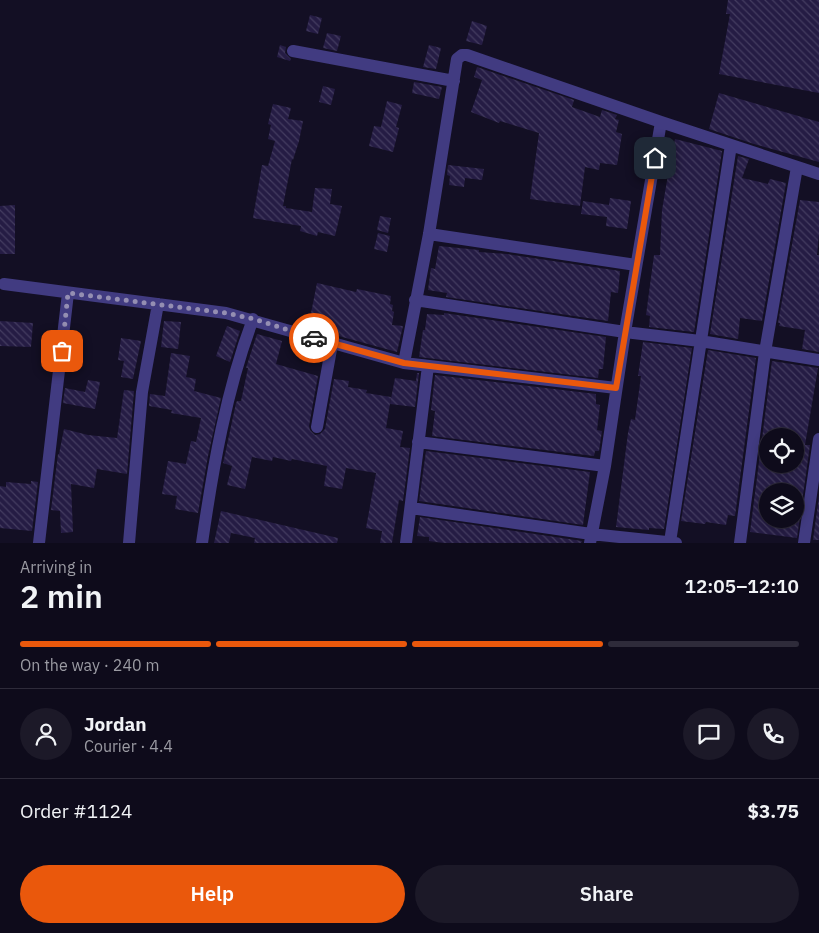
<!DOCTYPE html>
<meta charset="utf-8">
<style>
:root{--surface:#0e0b1b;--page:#1c1928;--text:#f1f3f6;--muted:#9b9ba3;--line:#2e2b3a;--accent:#ea580c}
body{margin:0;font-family:"IBM Plex Sans",sans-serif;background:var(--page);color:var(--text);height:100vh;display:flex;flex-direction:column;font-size:19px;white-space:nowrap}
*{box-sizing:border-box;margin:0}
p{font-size:16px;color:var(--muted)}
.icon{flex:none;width:28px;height:28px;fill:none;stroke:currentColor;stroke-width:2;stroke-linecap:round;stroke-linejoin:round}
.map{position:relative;height:543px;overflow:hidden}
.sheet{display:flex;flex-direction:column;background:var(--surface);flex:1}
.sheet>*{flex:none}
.tools{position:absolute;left:759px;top:428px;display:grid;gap:10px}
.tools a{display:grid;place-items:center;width:45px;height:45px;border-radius:50%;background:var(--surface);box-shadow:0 2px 8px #0003,0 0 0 1px var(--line);font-size:25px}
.pin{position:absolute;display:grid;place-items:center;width:42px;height:42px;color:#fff;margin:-21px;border-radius:10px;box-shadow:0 2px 8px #0006}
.courier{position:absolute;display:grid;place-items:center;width:50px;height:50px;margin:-25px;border:4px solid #ea580c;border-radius:50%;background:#fff;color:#222;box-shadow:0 1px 6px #0007}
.overview em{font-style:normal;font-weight:600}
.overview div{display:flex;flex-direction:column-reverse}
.overview{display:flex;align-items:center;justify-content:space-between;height:85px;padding:0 20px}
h1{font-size:32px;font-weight:600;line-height:38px}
.bar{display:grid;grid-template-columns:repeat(4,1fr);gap:8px 5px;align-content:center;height:60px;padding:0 20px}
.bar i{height:6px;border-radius:4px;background:var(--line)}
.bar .selected{background:var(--accent)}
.bar p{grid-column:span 4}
.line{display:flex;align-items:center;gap:12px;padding:0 20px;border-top:1px solid var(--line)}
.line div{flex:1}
.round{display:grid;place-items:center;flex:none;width:52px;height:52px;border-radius:26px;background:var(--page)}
.action{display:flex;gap:10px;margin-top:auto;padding:10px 20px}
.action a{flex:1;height:58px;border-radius:30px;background:var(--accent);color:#fff;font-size:20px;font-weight:600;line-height:58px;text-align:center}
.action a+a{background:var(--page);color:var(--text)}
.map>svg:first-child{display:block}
.building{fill:url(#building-back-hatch);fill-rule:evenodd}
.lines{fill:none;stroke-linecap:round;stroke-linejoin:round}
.minor{stroke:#413b81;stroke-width:12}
.done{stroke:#948eb2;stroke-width:5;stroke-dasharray:0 9}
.route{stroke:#ea580c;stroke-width:6}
</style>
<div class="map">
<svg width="819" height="543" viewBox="0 0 819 543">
<defs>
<pattern id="building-back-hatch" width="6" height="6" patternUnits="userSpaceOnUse" patternTransform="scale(1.25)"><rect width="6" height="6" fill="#251c44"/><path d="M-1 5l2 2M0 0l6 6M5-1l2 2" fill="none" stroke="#443c60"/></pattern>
</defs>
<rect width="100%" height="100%" fill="#130f24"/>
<path class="building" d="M728,0h91v93l-100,-19 11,-60h-4z
M310,15l12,3 -4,16 -12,-3z
M472,21l15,5 -5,19 -16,-4z
M327,33l14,3 -4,15 -14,-3z
M280,45l6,2 -1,6 6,6 -1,2 -13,-4z
M429,45l12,3 -5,21 -13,-2z
M477,67l97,33 -2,7 28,10 2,-7 15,5 -2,4 4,1 -3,12 6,2 -5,31 -17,-2 -1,7 -14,-3 -5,39 -50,-7 9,-66 -39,-12 -1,2 -28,-11 11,-32 -8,-3z
M414,82l28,5 -3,12 -27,-6z
M323,86l12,3 -4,16 -12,-3z
M719,93l100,29v40l-65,-18 -45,-15z
M387,101l15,4 -6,22 3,1 -6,24 -24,-6 5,-20 7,1z
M273,104l18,4 -3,11 15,2 -4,20 -6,19 -1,-1 -9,47h3v2l26,4 3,-24 17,1 -2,15 12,2 -7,30 -17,-4 -1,4 -17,-5 1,-5 -48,-8 9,-53 6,1 7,-25 -7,-2 3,-14 -3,-1z
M675,139l47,12 -28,181 -45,-5 1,-11 -4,-1 8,-60h6l2,-45 7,-41z
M738,156l11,3 -7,19 26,6 2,-5 16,4 -24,138 -22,-3 -2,21 -28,-5z
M448,165l36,4 -2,11 -17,-2 -1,9 -15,-2 1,-9 -3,-1z
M610,198l21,3 -4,28 -21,-3 1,-9 -26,-3 2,-13 26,4z
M800,200l19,2v32l-2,21h2v97l-17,-3 3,-19 -26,-4 1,-3h-2z
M15,205v49h-15v-48z
M380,216l11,2 -3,15 -11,-3z
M378,233l12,3 -3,16 -13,-3z
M439,246l40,4v2l28,2 113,17 -2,22 -7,-1 -3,29 -162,-24 1,-4 -19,-3 3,-22 4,1z
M317,283l39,9 1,-3 34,7 -1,8 3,1 -1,6 2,1 -2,13 11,1 -6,26 -102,-28 3,-6 11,5z
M444,313l162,24 -3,32h-4l-1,9 -179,-21 4,-27h2l2,-16 17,1z
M0,321l33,2 -2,24 -31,-1z
M164,321l17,1 -3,27 -17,-2z
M227,326l13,5 -10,31 -14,-6z
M257,334l25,7 -6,23 42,12 -9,50 1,4 5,5 5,-1 5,-5 9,-50 15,2 -1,6 19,3 -1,3 25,4 -5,31 17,3 -3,16 10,1 -7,53 -4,-1 -7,43h-12l2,-12 -16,-3 10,-55 -30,-5 -4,21 -18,-3 3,-20 -35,-7 -1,2 -18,-4 -1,4 -20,-4 -7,32 -18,-4 5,-19 -9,-3 1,-4 12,-56 1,-2h4l7,-33h-2z
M121,338l20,3 -8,38 -12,-2 3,-16 -6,-1z
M643,342l49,6 -28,181 -15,-1v2l-33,-3 12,-94 3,-14 4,1 6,-44h-3z
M708,350l48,8 -21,158 -7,-1 -2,10 -20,-3 -1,2 -24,-3z
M171,353l19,3 -4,21 10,2 -2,12 27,7 -13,58 -10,57 -23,-4 2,-13 -15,-2 6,-33 18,3 5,-23 5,1 5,-24 -30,-5 1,-3 -23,-4 1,-12 15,2z
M772,361l46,7 -13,77h5l-13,93 -47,-6zM768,436h27v28h-27zM768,491h27v28h-27z
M417,373h2l-4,34 -25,-3 5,-26 21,3z
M435,375l161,19v10l4,1 -3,25 5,1 -3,20h-4l-1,5 -162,-20 3,-25 -4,-1z
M88,380l12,2 -5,27 -32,-6 2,-15 20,4z
M124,390l10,1 -7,83 -30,-5 -3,19 -23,-4 2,48 -12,1 -1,-22 -9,-1 7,-56h1l5,-25 24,6 29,3z
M426,451l164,21 -7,53 -164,-24z
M31,481l7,1 -6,49 -32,-3v-42l6,1v-5l25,2z
M819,496v44h-6z
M221,511l117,27 -1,5h-83l1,-5 -24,-5 -2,10h-15z
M420,517l162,24 -1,2h-137l-15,-2v-4l-12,-1z"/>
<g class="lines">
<path class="minor" d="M293,51l161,30
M429,234l207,31
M4,284l222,29 178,50 212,25
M415,300l210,32 75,9 119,19
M404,363l25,-129 28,-175 5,-4h5l194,67 158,52
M317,427l15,-83
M418,442l187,24
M411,508l180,26 85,9
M670,542l61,-397
M39,543l29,-250
M129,543l13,-151 16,-88
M202,543c11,-76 24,-152 51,-224
M406,543l22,-177
M590,543l15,-77 20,-134 36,-210
M740,543l25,-191 32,-185
M804,543l15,-104"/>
</g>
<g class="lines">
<path class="done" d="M62,351l6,-58 158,20 28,6 60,19"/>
<path class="route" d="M314,338l90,25 212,25 39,-230"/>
</g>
</svg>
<div class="tools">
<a><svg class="icon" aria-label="locate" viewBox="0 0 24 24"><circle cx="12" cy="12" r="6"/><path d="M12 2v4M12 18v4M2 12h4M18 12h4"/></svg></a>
<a><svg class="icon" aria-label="layers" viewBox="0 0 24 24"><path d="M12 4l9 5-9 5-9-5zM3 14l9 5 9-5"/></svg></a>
</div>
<div class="pin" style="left:62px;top:351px;background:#ea580c"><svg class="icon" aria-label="bag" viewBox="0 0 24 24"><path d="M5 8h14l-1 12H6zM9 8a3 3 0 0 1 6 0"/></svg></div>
<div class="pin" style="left:655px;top:158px;background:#1f2937"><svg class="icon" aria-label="home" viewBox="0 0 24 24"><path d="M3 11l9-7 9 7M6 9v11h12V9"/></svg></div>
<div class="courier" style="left:314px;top:338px"><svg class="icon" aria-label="car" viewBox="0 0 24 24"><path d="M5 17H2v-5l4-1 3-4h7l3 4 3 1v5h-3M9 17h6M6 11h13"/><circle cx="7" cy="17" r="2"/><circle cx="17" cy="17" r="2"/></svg></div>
</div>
<section class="sheet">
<div class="overview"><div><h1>2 min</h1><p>Arriving in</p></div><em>12:05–12:10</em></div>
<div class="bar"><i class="selected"></i><i class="selected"></i><i class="selected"></i><i></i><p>On the way · 240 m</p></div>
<div class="line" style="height:90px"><a class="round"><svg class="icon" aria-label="person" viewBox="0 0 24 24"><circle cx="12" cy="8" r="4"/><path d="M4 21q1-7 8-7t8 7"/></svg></a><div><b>Jordan</b><p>Courier · 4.4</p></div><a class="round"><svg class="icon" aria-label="chat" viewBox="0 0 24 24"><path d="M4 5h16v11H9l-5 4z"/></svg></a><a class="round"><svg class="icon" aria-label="phone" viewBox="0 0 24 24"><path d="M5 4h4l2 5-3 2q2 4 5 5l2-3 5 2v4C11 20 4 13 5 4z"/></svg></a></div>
<div class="line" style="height:65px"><div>Order #1124</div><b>$3.75</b></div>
<div class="action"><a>Help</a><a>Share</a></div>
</section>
